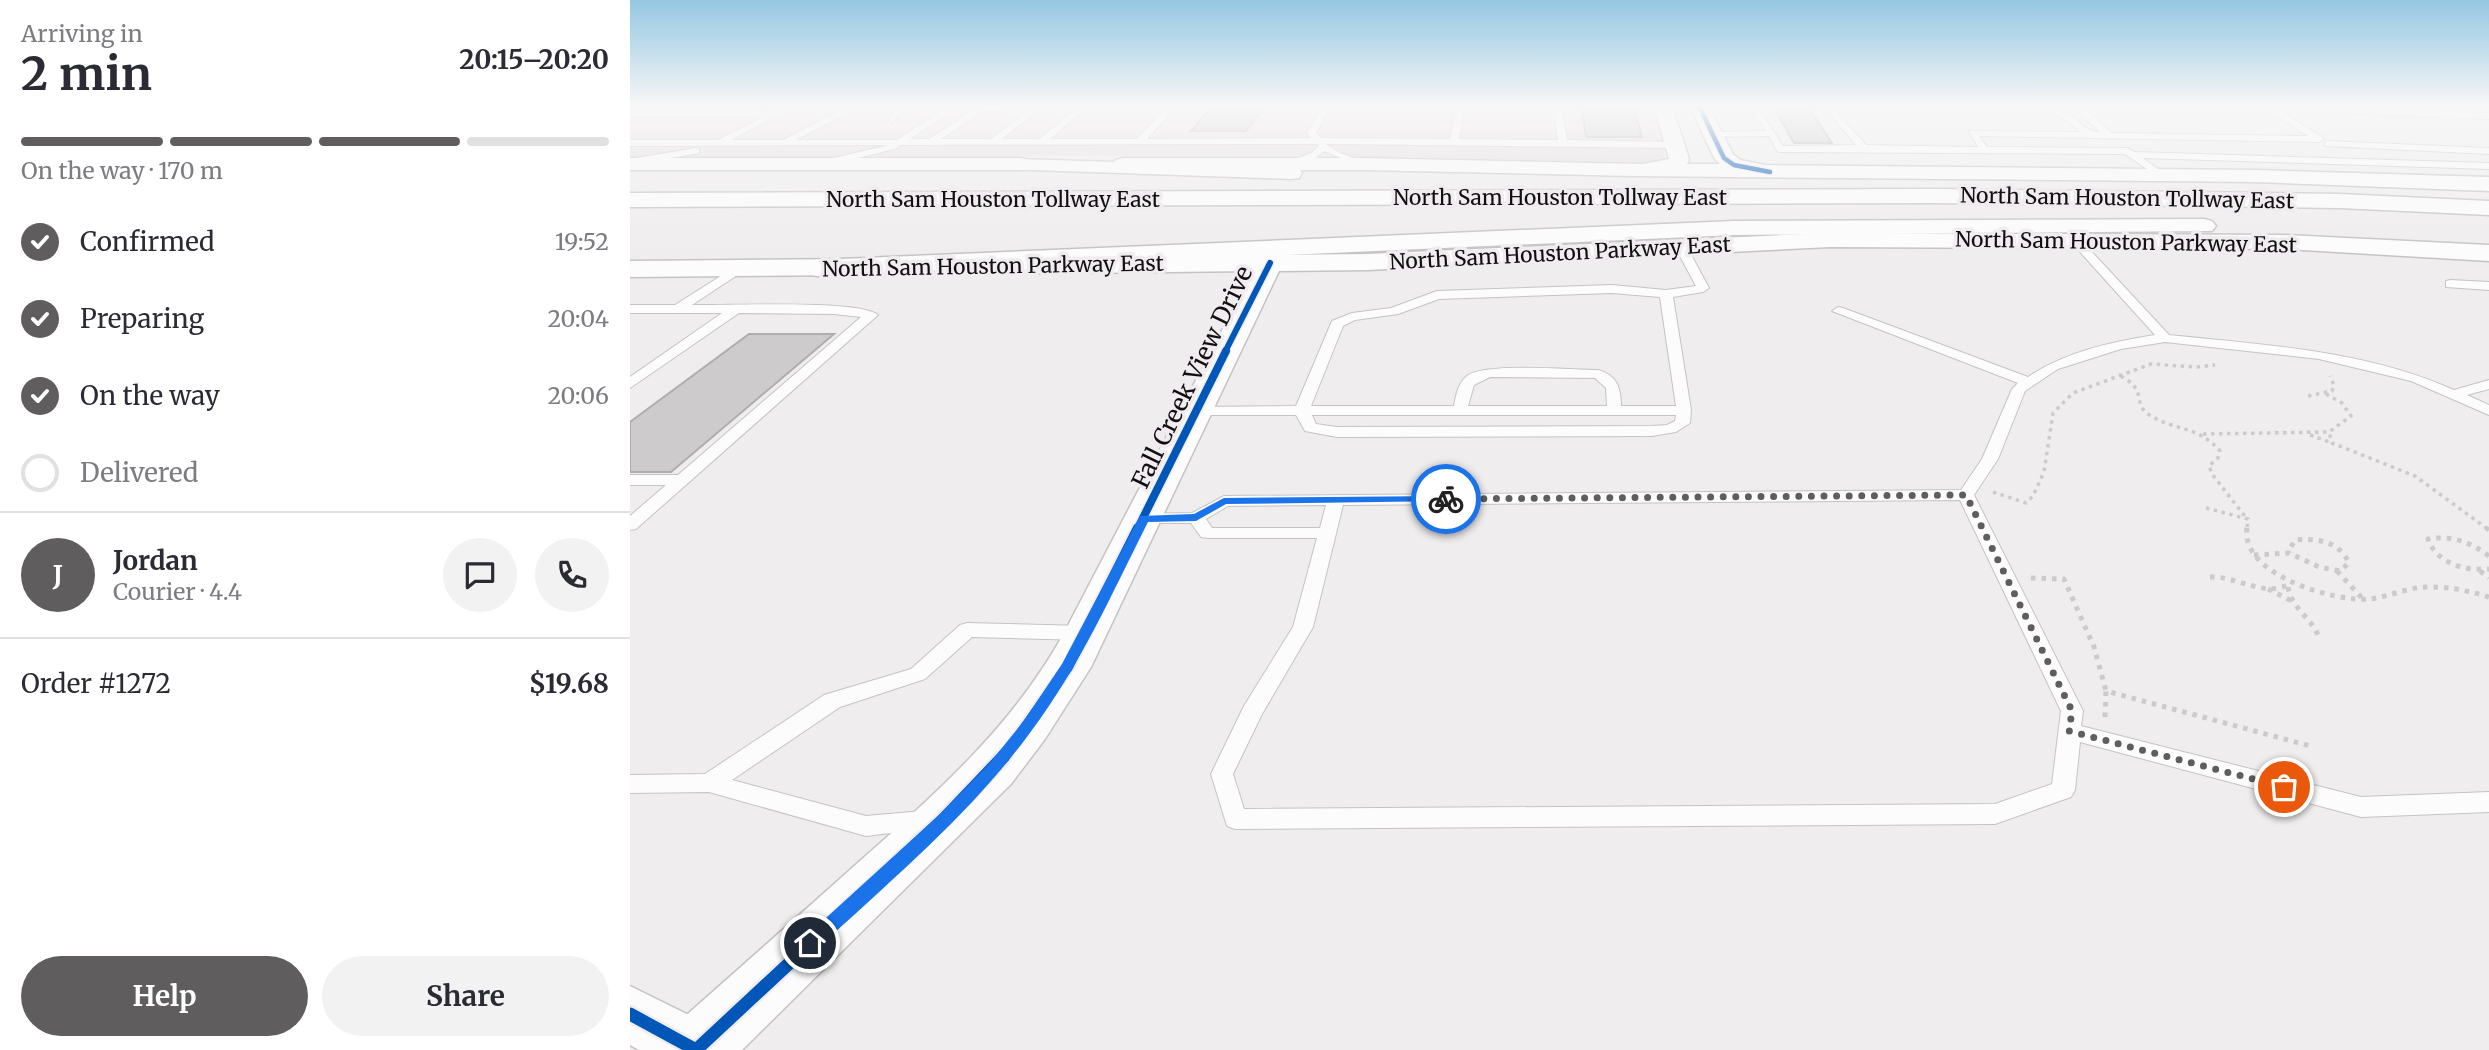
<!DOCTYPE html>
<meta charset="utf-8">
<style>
:root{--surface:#fff;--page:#f2f2f3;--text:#2b2b33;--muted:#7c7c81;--line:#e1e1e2;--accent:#5f5d5e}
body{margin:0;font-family:Merriweather,serif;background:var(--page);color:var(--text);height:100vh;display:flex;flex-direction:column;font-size:26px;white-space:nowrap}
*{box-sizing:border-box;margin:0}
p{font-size:23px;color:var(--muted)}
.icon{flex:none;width:38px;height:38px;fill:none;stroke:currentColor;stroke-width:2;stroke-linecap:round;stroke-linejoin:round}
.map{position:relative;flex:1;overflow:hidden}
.sheet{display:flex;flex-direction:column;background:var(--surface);width:630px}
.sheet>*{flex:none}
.pin{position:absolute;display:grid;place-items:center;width:60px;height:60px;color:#fff;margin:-30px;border:4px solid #fff;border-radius:50%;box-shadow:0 2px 7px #0007}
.courier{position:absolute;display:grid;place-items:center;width:70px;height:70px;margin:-35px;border:5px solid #1a73e8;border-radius:50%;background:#fff;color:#222;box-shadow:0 2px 9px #0007}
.overview em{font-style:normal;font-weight:700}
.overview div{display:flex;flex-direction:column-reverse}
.overview{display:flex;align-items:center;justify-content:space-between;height:119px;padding:0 21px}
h1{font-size:46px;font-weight:700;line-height:52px}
.bar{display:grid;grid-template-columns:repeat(4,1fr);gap:10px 7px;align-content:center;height:84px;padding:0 21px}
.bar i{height:9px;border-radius:5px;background:var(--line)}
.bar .active{background:var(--accent)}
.bar p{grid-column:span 4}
.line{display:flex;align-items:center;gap:18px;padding:0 21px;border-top:2px solid var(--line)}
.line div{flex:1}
.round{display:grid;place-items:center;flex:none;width:74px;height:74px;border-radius:37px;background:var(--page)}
ol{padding:0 21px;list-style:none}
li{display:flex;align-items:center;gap:21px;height:77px}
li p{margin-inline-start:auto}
li .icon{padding:7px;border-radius:50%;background:var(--accent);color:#fff;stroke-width:4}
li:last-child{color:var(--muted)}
li i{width:38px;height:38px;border:4px solid var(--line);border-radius:50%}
.button{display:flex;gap:14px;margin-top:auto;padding:14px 21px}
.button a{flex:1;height:80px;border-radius:42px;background:var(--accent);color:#fff;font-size:28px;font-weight:700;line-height:80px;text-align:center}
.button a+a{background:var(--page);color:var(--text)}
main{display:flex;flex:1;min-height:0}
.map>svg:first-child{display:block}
.built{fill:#e5dde2}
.building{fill:#cdcbcc;stroke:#afadae;stroke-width:2}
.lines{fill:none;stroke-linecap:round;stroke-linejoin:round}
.lane-casing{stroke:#c5c3c4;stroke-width:2}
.street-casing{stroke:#c5c3c4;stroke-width:3}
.secondary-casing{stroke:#c5c3c4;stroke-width:3}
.highway-casing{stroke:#c5c3c4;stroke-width:3}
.path-far1{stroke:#cbcbcb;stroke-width:3.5;stroke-dasharray:3.5 4.5;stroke-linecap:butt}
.path{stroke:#cbcbcb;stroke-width:5;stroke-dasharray:4.5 6;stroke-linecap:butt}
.lane{fill:#fdfcfc;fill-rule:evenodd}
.street{fill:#fdfcfc;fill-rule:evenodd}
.secondary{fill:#fdfcfc;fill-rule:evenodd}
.highway{fill:#fdfcfc;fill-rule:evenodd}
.cycleway-far4-casing{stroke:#f0ecef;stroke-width:7}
.cycleway-far3-casing{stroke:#f0ecef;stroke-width:9}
.cycleway-far2-casing{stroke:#f0ecef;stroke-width:11}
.cycleway-far1-casing{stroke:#f0ecef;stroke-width:14}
.cycleway-casing{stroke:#f0ecef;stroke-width:18}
.cycleway-far4{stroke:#0057b8;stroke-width:4.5}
.cycleway-far3{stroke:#0057b8;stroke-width:6}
.cycleway-far2{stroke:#0057b8;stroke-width:8}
.cycleway-far1{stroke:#0057b8;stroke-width:10}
.cycleway{stroke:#0057b8;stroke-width:13}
.route{fill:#1a73e8}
.done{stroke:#5f5d5e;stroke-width:7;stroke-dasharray:0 12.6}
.labels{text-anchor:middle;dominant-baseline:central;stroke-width:7;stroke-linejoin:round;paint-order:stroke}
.far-street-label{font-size:21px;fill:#110f10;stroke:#f0ecef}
.street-label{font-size:24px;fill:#110f10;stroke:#f0ecef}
</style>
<main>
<section class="sheet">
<div class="overview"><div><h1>2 min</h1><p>Arriving in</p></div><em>20:15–20:20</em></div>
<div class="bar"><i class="active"></i><i class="active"></i><i class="active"></i><i></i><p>On the way · 170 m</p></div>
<ol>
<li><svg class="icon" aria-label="check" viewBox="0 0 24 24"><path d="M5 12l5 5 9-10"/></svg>Confirmed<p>19:52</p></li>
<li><svg class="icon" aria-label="check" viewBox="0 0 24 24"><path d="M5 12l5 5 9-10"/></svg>Preparing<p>20:04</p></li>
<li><svg class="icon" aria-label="check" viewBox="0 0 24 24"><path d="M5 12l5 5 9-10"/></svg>On the way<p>20:06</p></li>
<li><i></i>Delivered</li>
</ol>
<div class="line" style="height:126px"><b class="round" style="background:var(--accent);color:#fff">J</b><div><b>Jordan</b><p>Courier · 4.4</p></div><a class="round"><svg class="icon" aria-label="chat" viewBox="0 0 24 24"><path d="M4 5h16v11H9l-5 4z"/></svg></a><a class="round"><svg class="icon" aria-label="phone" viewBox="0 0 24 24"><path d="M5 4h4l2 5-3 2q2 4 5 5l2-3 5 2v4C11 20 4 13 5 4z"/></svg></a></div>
<div class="line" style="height:91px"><div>Order #1272</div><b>$19.68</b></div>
<div class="button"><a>Help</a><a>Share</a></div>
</section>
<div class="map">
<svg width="1859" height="1050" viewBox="0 0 1859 1050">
<rect width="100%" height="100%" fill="#efedee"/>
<path class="built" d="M0,106h1023l10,30 2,27 -374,-8 -661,2z"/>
<path class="building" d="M583,106h52l-19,25h-55z
M952,107h52l8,30h-56z
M1144,108h35l23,35h-38z
M119,334h85l-163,138h-41v-50z"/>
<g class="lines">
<defs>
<path id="lane" d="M154,106h10l-63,34h52l62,-32 47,-2 10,6 -9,11 -4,-3 4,-7 -4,-2 -42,2 -51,27h101l52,-34h10l-49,33h19l49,-32 65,-1 -41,33h37l41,-33h9l-39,33h87l31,-33h9l-30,33 164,-1 -4,-5 16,-27h218l-4,2 -72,1 -6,30 99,1 -5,-34h8l6,34 106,2 5,3 -5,3 -347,-4 14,9 25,9v4l-3,1 -38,-16 -7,6 -29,9v-4l23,-9 8,-7 -2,-2 -416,1 -6,4 -67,16 -3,-1v-4l64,-15 -259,1v-6h88l45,-23h-133v-6l142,1zM699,109h127l-6,30 -129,-1 -5,-5zM399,110l-38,29h-50l42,-28z
M1119,106h8l26,40 73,-1 -33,-39h8l35,39 112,2 -9,-16 112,1 -35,-26c26,0 33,26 54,26l-28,-26h9l31,27 196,3 -42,-27 -58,-1 -4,-2h82l203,7v6l-209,-8 42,26 2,2 -5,3 -340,-6 8,11 140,1 8,4 354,11v6l-346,-11 20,15 2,2 -5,3 -35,-24 -345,-2 -3,-1 -8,-15 -59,1v-4l3,-1 53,-1z
M1698,141l161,7v6l-164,-8v-4z
M66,148l3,1v4l-69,12v-6z
M1445,237l4,1 90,97c96,10 196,15 285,55l35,-10v9l-22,6 22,10v10l-78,-34 -92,-22 -154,-17 -44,7 -63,20 -33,22 -27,68 -24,36 109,216 -2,15 280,71 128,-5v20l-128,5 -281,-75 -5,48 -4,7 -76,27 -760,5 -8,-3 -16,-52 33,-68 49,-79 24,-89h-110l-6,-1 -10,-14h-47l-6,-1 -3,-4 3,-4 54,-1 32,-17 737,-6 21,-31 30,-70 6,-6 -186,-72 6,-4 5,1 185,69c37,-25 83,-35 127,-42l-84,-93 -2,-2zM1330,500l101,211 -9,73 -57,20 -751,5 -11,-35 29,-60 51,-87 30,-122zM696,505l-6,23h-108l-6,-9 22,-13z
M1051,244l6,3 22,41 -6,4 -30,5 18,113 -1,13 -14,9 -24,4 -315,1 -32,-6 -9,-16h-99l-7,-4 7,-4 99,-1 36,-85 20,-8 39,-5 46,-17 175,-6 54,5 30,-4 -21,-39zM982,293l48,4 16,109h-55c0,-18 -4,-31 -23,-36 -26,0 -114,-8 -131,6 -9,7 -11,19 -13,30h-143l32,-80 12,-6 43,-6 41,-15zM860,377l105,1 11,10 1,18h-139l6,-21zM682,415h364l-1,6 -8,4 -15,1 -315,1 -21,-3z
M108,265l10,3 -56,37c32,1 167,-6 186,10l-242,214 -6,1v-14l36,-31h-36v-10h48l183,-158 -27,-3 -95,-1 -109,75v-11l92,-64h-92v-8h45z
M1820,280l39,2v8l-43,-3v-6z
M337,623l119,3 7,2 3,5 -3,5 -7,2 -114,-3 -47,42 -85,28 -108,73 134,36 57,-5 8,3 4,7 -4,7 -65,8 -157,-44 -79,1v-18l75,-1 119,-79 87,-26 49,-44z"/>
<path id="street" d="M0,986l87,43 8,21h-86l-9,-5z"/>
<path id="secondary" d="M1024,106h18l17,53 -2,5h33l-6,-6 -24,-52h18l25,48 7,6 25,5 491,5 233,7v14l-233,-9 -622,-6 -272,-6h-239l-7,-2 -4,-4 4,-4 7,-2h239l281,6 26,-5z
M0,158h391l7,2 4,4 -4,4 -7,2h-391z
M1200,233l455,2 204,10v16l-204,-12 -455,-2 -462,23 -89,1 -188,396 -46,72 -34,45 -269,266h-78l9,-23c60,-53 120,-106 179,-159 80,-71 160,-140 212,-235l189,-362 -253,3 -9,-2 -4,-6 4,-6 9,-2 368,-4z
M225,259l9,2 4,6 -4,6 -9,2 -225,2v-16z"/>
<path id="highway" d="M351,158l310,9 8,1 3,5 -3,5 -8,1 -317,-11 -4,-4 4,-4z
M1303,189l407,5 149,7v14l-149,-7 -407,-5 -1303,4v-14z
M1574,219l8,2 4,5 -4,5 -478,4 -917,41 -9,-2 -4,-6 4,-6 9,-2 917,-39z"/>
</defs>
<use href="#lane" class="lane-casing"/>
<use href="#street" class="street-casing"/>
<use href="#secondary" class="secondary-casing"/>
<use href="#highway" class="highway-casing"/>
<path class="path-far1" d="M1491,376c4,3 10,6 13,10 8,9 2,20 14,28 25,17 50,11 72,37l-2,7 -9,8 3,8 35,45
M1696,394l16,9 9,13 -22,16 3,11 83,33 74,54
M1678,396l24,-5 2,-6 -4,-9
M1573,434l126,-2
M1680,435l22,8
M1363,492l33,11 7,-7 11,-24 9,-59 20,-20 78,-29 46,3 18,-2
M1576,508l42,11 -1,11"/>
<path class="path" d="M1617,528c-7,46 86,74 122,71 21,-2 40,-13 62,-12 20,0 39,4 58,10
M1856,528l3,2
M1624,555l35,-2 30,14 21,4 9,-8c-10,-22 -32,-25 -54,-23l-4,7 1,6
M1859,556c-19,-14 -37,-21 -61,-17 9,25 37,32 61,30
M1707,571l25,27
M1850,571l9,7
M1580,577c29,-1 56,23 83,5
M1401,578l33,1 30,68 12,44
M1658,587c3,20 22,30 30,48
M1638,589l24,12
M1475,717l1,-26 208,56"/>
<use href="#lane" class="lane"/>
<use href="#street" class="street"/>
<use href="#secondary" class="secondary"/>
<use href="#highway" class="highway"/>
<defs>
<path id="cycleway-far4" d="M1069,106l25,52 10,7 36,7"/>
<path id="cycleway-far3" d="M595,352l45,-89"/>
<path id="cycleway-far2" d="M507,530l89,-179"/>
<path id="cycleway-far1" d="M373,758l65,-91 70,-139"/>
<path id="cycleway" d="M0,1014l66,36 248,-231 60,-63"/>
</defs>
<use href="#cycleway-far4" class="cycleway-far4-casing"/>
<use href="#cycleway-far3" class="cycleway-far3-casing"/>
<use href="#cycleway-far2" class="cycleway-far2-casing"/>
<use href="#cycleway-far1" class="cycleway-far1-casing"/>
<use href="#cycleway" class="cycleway-casing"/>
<use href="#cycleway-far4" class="cycleway-far4"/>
<use href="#cycleway-far3" class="cycleway-far3"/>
<use href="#cycleway-far2" class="cycleway-far2"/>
<use href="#cycleway-far1" class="cycleway-far1"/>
<use href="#cycleway" class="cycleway"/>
</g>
<linearGradient id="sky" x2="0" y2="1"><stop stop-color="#95c7e2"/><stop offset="0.42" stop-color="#f8f7f7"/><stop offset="1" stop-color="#f8f7f7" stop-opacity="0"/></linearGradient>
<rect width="1859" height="253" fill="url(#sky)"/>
<path class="route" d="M816,496l5,3 -2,2 -223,3 -30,17 -48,1c-36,71 -68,144 -116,208 -60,83 -141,150 -215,219l-7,3 -6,-3 -2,-6 2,-5 135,-123 49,-50 35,-43 39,-58 78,-148 54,-2 30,-16z"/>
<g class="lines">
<path class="done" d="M816,499l520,-4 106,216 -3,20 215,56"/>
</g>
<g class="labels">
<g class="far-street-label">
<text x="930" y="197">North Sam Houston Tollway East</text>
<text transform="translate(1497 198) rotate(1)">North Sam Houston Tollway East</text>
<text x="363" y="199">North Sam Houston Tollway East</text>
<text transform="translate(1496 242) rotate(1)">North Sam Houston Parkway East</text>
<text transform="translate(930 253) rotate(-3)">North Sam Houston Parkway East</text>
<text transform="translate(363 266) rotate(-1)">North Sam Houston Parkway East</text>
</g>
<g class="street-label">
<text transform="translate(562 377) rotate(-64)">Fall Creek View Drive</text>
</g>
</g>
</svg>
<div class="pin" style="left:1654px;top:787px;background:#ea580c"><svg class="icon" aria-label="bag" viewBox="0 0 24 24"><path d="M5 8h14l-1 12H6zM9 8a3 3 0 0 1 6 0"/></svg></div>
<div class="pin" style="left:180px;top:943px;background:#1f2937"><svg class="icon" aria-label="home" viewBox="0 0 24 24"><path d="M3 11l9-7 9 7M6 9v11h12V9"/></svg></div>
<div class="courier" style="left:816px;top:499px"><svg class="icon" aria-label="bike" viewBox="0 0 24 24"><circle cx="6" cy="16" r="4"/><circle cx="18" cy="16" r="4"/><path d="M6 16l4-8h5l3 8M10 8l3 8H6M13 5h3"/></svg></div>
</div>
</main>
